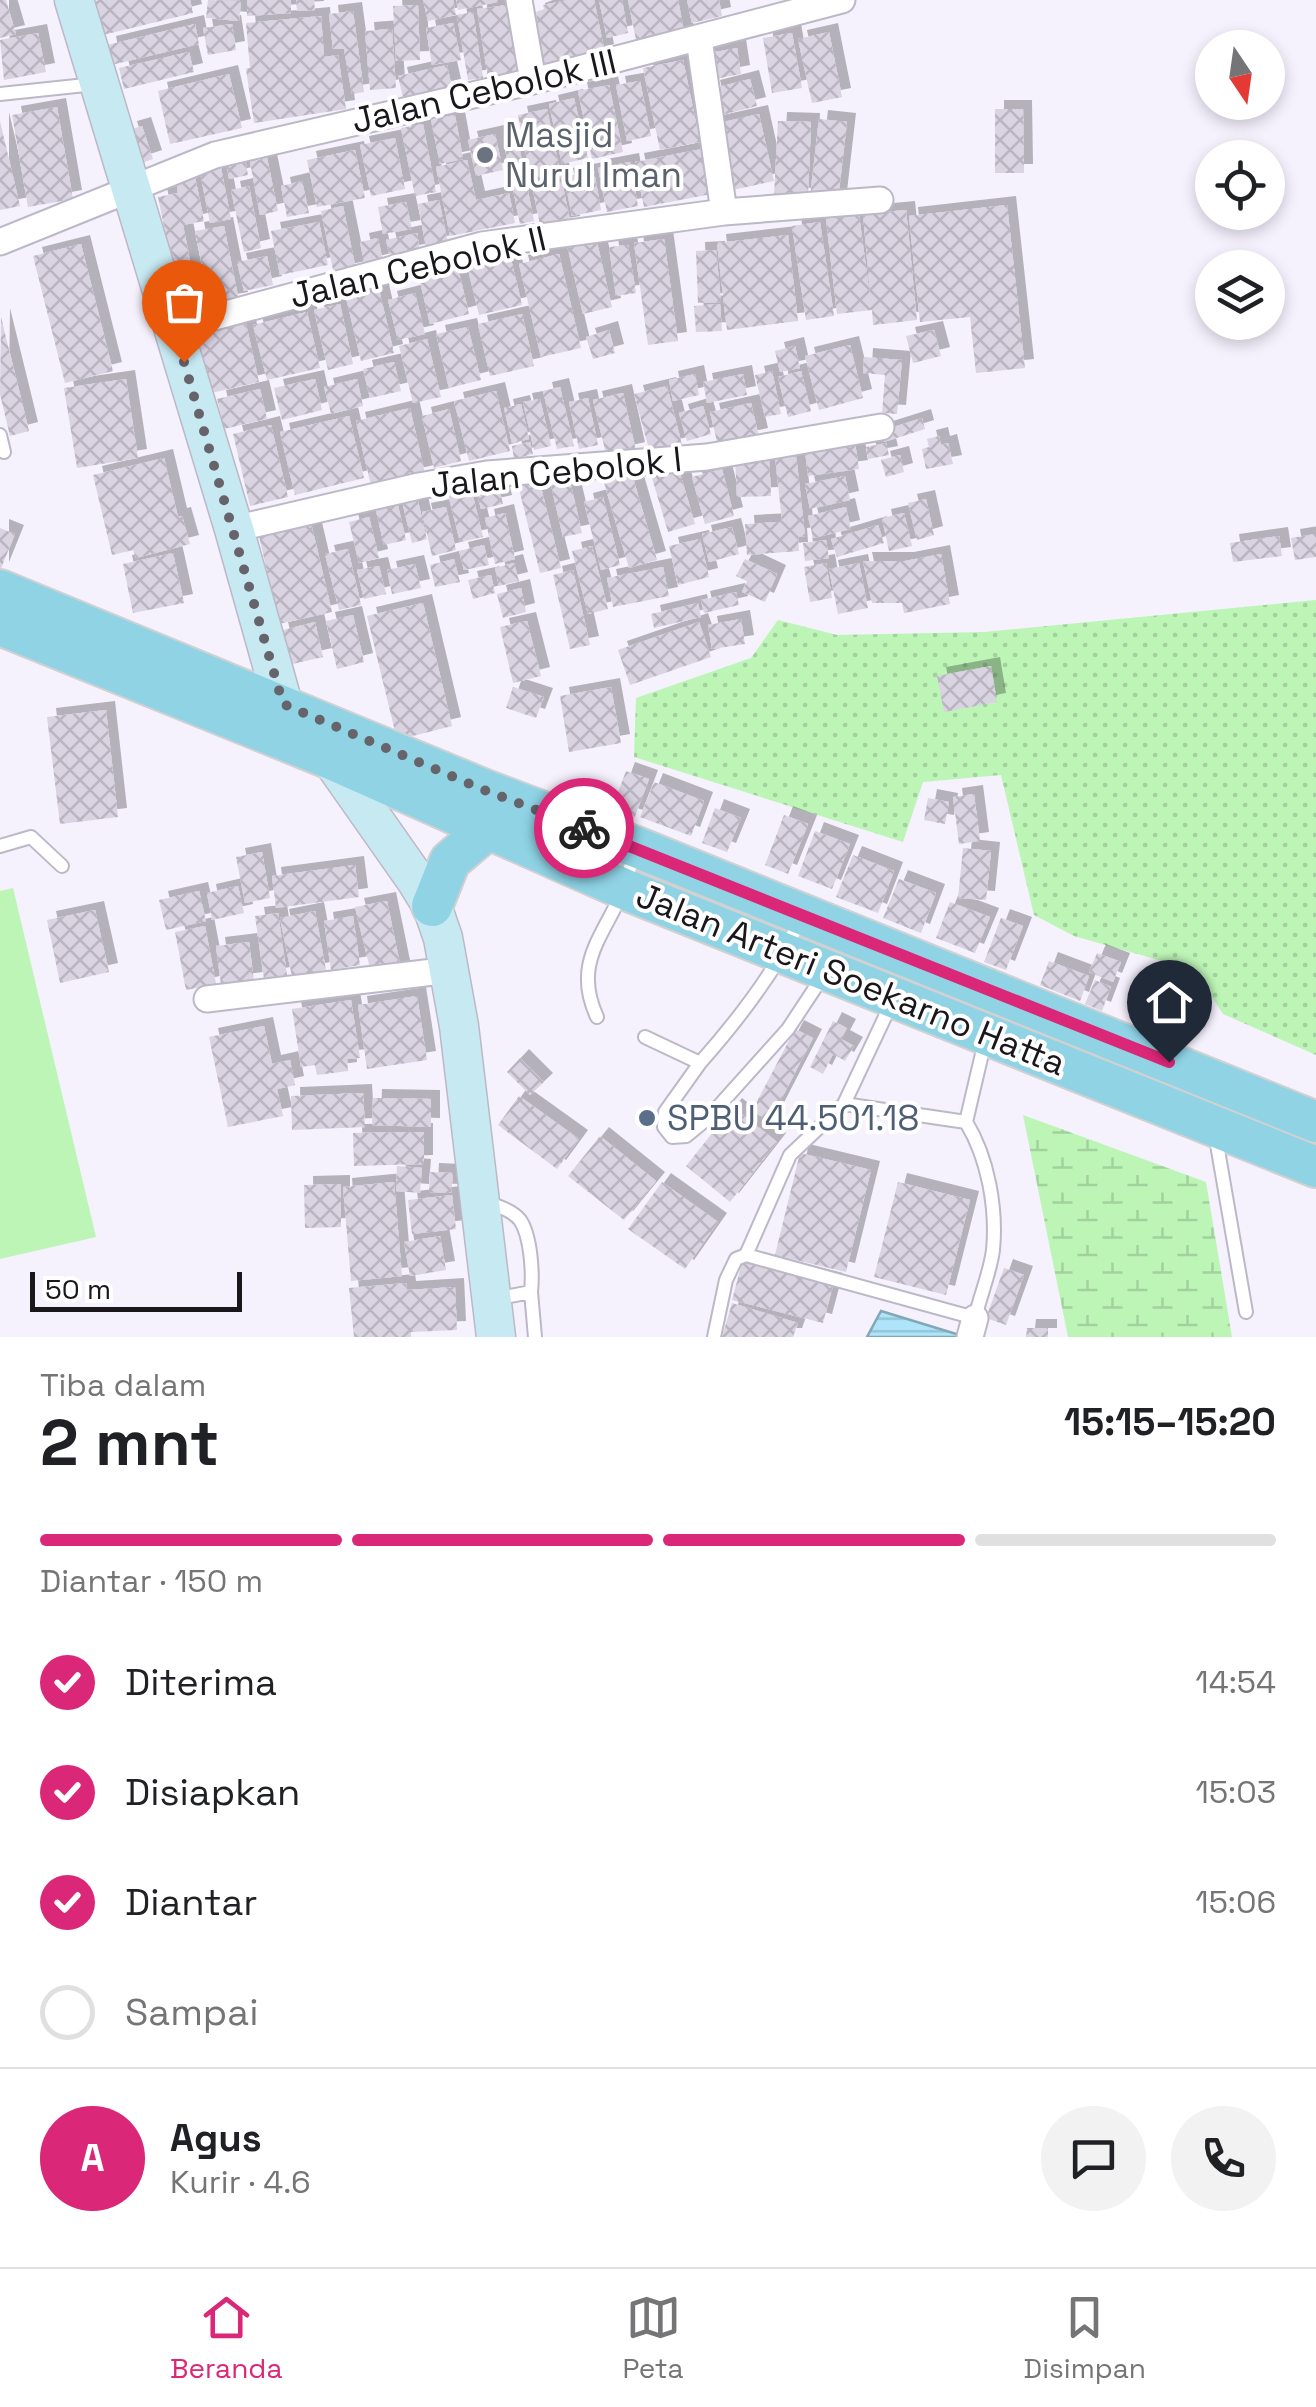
<!DOCTYPE html>
<html lang="id">
<meta charset="utf-8">
<style>
:root{--surface:#fff;--page:#f2f2f2;--text:#202124;--muted:#757577;--line:#e0e0e0;--accent:#db2777}
body{margin:0;font-family:"Space Grotesk",sans-serif;background:var(--page);color:var(--text);height:100vh;display:flex;flex-direction:column;font-size:38px;white-space:nowrap}
*{box-sizing:border-box;margin:0}
p{font-size:32px;color:var(--muted)}
.icon{flex:none;width:55px;height:55px;fill:none;stroke:currentColor;stroke-width:2;stroke-linecap:round;stroke-linejoin:round}
.map{position:relative;height:1337px;overflow:hidden}
.drawer{display:flex;flex-direction:column;background:var(--surface);flex:1}
.drawer>*{flex:none}
.needle{width:65px;rotate:167deg}
.fabs{position:absolute;left:1195px;top:30px;display:grid;gap:20px}
.fabs a{display:grid;place-items:center;width:90px;height:90px;border-radius:50%;background:var(--surface);box-shadow:0 5px 15px #0003;font-size:50px}
.scale{position:absolute;left:30px;bottom:25px;width:212px;box-sizing:border-box;padding-left:10px;border:5px solid #19171c;border-top:0;font-size:28px;line-height:35px;white-space:nowrap;color:#19171c;-webkit-text-stroke:8px #fff;paint-order:stroke}
.pin{position:absolute;display:grid;place-items:center;width:85px;height:85px;color:#fff;margin:-102px -42px;border-radius:50% 50% 50% 0;rotate:-45deg;box-shadow:0 0 10px #0007}
.pin .icon{rotate:45deg}
.courier{position:absolute;display:grid;place-items:center;width:100px;height:100px;margin:-50px;border:8px solid #db2777;border-radius:50%;background:#fff;color:#222;box-shadow:0 2px 12px #0007}
.overview em{font-style:normal;font-weight:800}
.overview div{display:flex;flex-direction:column-reverse}
.overview{display:flex;align-items:center;justify-content:space-between;height:170px;padding:0 40px}
h1{font-size:65px;font-weight:800;line-height:75px}
.bar{display:grid;grid-template-columns:repeat(4,1fr);gap:15px 10px;align-content:center;height:120px;padding:0 40px}
.bar i{height:12px;border-radius:8px;background:var(--line)}
.bar .selected{background:var(--accent)}
.bar p{grid-column:span 4}
.line{display:flex;align-items:center;gap:25px;padding:0 40px;border-top:2px solid var(--line)}
.line div{flex:1}
.round{display:grid;place-items:center;flex:none;width:105px;height:105px;border-radius:52px;background:var(--page)}
ol{padding:0 40px;list-style:none}
li{display:flex;align-items:center;gap:30px;height:110px}
li p{margin-inline-start:auto}
li .icon{padding:10px;border-radius:50%;background:var(--accent);color:#fff;stroke-width:4}
li:last-child{color:var(--muted)}
li i{width:55px;height:55px;border:5px solid var(--line);border-radius:50%}
.dock{display:flex;justify-content:space-around;align-items:center;height:140px;border-top:2px solid var(--line);background:var(--surface);font-size:28px;color:var(--muted)}
.dock a{display:grid;justify-items:center;gap:5px}
.dock .selected{color:var(--accent)}
.map>svg:first-child{display:block}
.grass{fill:url(#grass-dots)}
.wetland{fill:url(#wetland-marsh)}
.garden{fill:#bdf5b7}
.water{fill:url(#water-rules);stroke:#82a7b7;stroke-width:2.5}
.building{fill:url(#building-cross-hatch);filter:url(#shadow)}
.lines{fill:none;stroke-linecap:round;stroke-linejoin:round}
.lane-casing{stroke:#bdb8c7;stroke-width:16}
.street-casing{stroke:#bdb8c7;stroke-width:29}
.secondary-casing{stroke:#bdb8c7;stroke-width:41}
.primary-casing{stroke:#d1d1d2;stroke-width:44}
.lane{stroke:#fff;stroke-width:12}
.street{stroke:#fff;stroke-width:25}
.secondary{stroke:#c7e9f2;stroke-width:38}
.primary{stroke:#8fd3e5;stroke-width:40}
.done{stroke:#66636b;stroke-width:10;stroke-dasharray:0 18}
.route{stroke:#db2777;stroke-width:12}
.worship-dot{fill:#6b7280;stroke:#fff;stroke-width:4}
.service-dot{fill:#5c6f8a;stroke:#fff;stroke-width:4}
.labels{text-anchor:middle;dominant-baseline:central;stroke-width:8;stroke-linejoin:round;paint-order:stroke}
.street-label{font-size:35px;fill:#19171c;stroke:#fff}
.worship-label{font-size:35px;fill:#5b616d;stroke:#fff;text-anchor:start}
.service-label{font-size:35px;fill:#4e5e75;stroke:#fff;text-anchor:start}
</style>
<div class="map">
<svg width="1316" height="1337" viewBox="0 0 1316 1337">
<defs>
<pattern id="grass-dots" width="8" height="8" patternUnits="userSpaceOnUse" patternTransform="scale(2.5)"><rect width="8" height="8" fill="#bdf5b7"/><path d="M2 2h.1M6 6h.1" fill="none" stroke="#a2d19d" stroke-width="1.8" stroke-linecap="round"/></pattern>
<pattern id="wetland-marsh" width="20" height="14" patternUnits="userSpaceOnUse" patternTransform="scale(2.5)"><rect width="20" height="14" fill="#bdf5b7"/><path d="M1 5h8M5 5V1M11 12h8M15 12V8" fill="none" stroke="#a2d19d"/></pattern>
<pattern id="water-rules" width="6" height="5" patternUnits="userSpaceOnUse" patternTransform="scale(2.5)"><rect width="6" height="5" fill="#afe5fa"/><path d="M0 2.5h6" fill="none" stroke="#96c4d6"/></pattern>
<pattern id="building-cross-hatch" width="8" height="8" patternUnits="userSpaceOnUse" patternTransform="scale(2.5)"><rect width="8" height="8" fill="#dad3e2"/><path d="M0 0l8 8M0 8l8-8" fill="none" stroke="#bab4c1"/></pattern>
<filter id="shadow"><feDropShadow dx="9" dy="-9" stdDeviation="0" flood-color="#0004"/></filter>
</defs>
<rect width="100%" height="100%" fill="#f5f1fd"/>
<path class="grass" d="M1316,600v455l-93,-41 -29,-44 -120,-34 -40,-21 -33,-140 -78,7 -20,60 -269,-85 2,-59 115,-40 27,-38 59,15 147,-3z"/>
<path class="wetland" d="M1023,1115l183,67 26,155h-164z"/>
<path class="garden" d="M13,888l83,349 -96,22v-368z"/>
<path class="water" d="M881,1311l85,26h-99z"/>
<path class="building" d="M0,0h6l10,34 -16,4z
M99,0h91l3,13 -94,23 -9,-34z
M208,0l33,1 -2,20 -33,-3z
M247,0h44v13l-44,3z
M296,0h18l1,10 -18,1z
M423,0h30l3,15 -28,6z
M456,0h41l1,2 -40,8z
M568,0h26l11,53 -61,19 -8,-60 8,-3 -1,-4z
M599,0h23l6,33 -21,5z
M628,0h50l7,36 -48,9z
M687,0h32l3,16 -30,7z
M418,5l2,55 -24,1 -3,-55z
M507,5l12,74 -30,5 -12,-75z
M353,11l11,81 -12,2 -8,-45h-11l-4,-35z
M473,12l10,66 -15,2 -11,-65z
M321,16l3,41 14,-2 8,54 -92,14 -8,-54 4,-1 -4,-45z
M453,23l8,37 -29,5 -6,-37z
M195,24l4,20 -88,21 -4,-20z
M232,24l4,26 -28,5 -5,-27z
M392,29l4,59 -26,2 -5,-59z
M829,32l13,65 -30,6 -14,-64z
M38,33l8,39 -42,8 -4,-40z
M792,33l10,55 -30,5 -9,-55z
M737,48l4,26 -31,6 -5,-26z
M189,52l5,20 -70,17 -5,-21z
M683,60l17,82 -40,8 -17,-82z
M447,65l5,23 -49,10 -5,-22z
M229,74l13,54 -72,16 -12,-53z
M750,79l7,27 -39,10 -7,-27z
M640,81l11,55 -24,5 -11,-56z
M609,85l14,67 -31,7 -14,-68z
M574,98l14,60 -26,6 -13,-60z
M57,107l16,92 -45,8 -16,-92z
M547,109l24,116 -30,5 -23,-115z
M995,109h28l1,64h-29z
M759,114l15,67 -46,10 -14,-67z
M455,115l8,44 -23,5 -9,-44z
M819,119l28,3 -9,78 -28,-3z
M0,121l20,85 -20,4z
M778,121l33,1 -3,75 -34,-1z
M423,124l13,68 -21,4 -14,-68z
M142,126l11,33 -15,5 -10,-34z
M495,134l8,36 -27,6 -8,-36z
M395,138l10,51 -34,7 -11,-51z
M519,146l15,75 -14,3 -15,-75z
M702,149l9,45 -67,13 -9,-45z
M355,150l10,48 -48,9 -10,-47z
M245,158l3,17 -19,4 -3,-17z
M267,158l11,53 -18,4 -10,-53z
M467,160l9,40 33,-7 6,30 -65,13 -14,-69z
M630,162l8,44 -31,6 -9,-44z
M221,168l10,51 -21,4 -10,-51z
M594,171l7,39 -29,6 -8,-39z
M195,177l9,44 -21,4 17,86 -18,4 -24,-118 20,-4 -2,-13z
M302,181l7,32 -22,4 -6,-31z
M249,186l12,62 -17,4 -13,-62z
M439,200l9,43 -22,4 -8,-43z
M406,202l6,27 -29,5 -5,-27z
M1007,205l18,163 -49,5 -6,-56 -50,5 -11,-106z
M343,206l13,64 -22,5 -13,-64z
M906,210l11,110 -44,5 -1,-15 -35,4 -11,-95 33,-4 12,89 -8,-90z
M319,222l9,43 -48,10 -9,-44z
M820,222l14,94 -28,4 -14,-94z
M224,226l15,75 -29,5 -15,-75z
M417,233l3,19 -30,6 -4,-18z
M788,235l10,86 -71,9 -10,-87z
M378,238l5,24 -18,4 -5,-24z
M596,238l16,69 -29,7 -16,-69z
M664,239l14,102 -30,4 -14,-102z
M81,244l32,127 -48,12 -32,-127z
M628,245l8,48 -20,3 -7,-49z
M716,250l5,52 -23,1 -2,-52z
M509,251l13,54 -43,10 -13,-54z
M559,254l22,94 -40,9 -22,-93z
M267,256l6,29 -29,6 -7,-29z
M458,268l11,46 -39,10 -11,-47z
M378,285l16,68 -33,8 -16,-68z
M415,293l10,41 -27,6 -10,-40z
M340,304l13,60 -25,6 -14,-60z
M720,304l2,27 -26,1 -2,-26z
M307,312l13,56 -53,12 -14,-55z
M522,314l12,52 -44,10 -12,-52z
M1,317l28,114 -19,5 -10,-42z
M246,324l13,58 -48,11 -14,-58z
M468,327l13,53 -32,8 -13,-54z
M609,330l6,23 -22,6 -7,-22z
M934,330l7,26 -28,7 -7,-27z
M427,339l14,58 -28,6 -14,-57z
M850,345l13,53 -44,12 -14,-54z
M795,346l5,22 -20,4 -5,-21z
M864,357l38,3 -5,54 -15,-1 3,-38 -22,-2z
M394,362l7,29 -31,7 -7,-29z
M772,371l9,43 -16,3 -10,-42z
M801,371l10,40 -23,6 -10,-40z
M695,374l4,21 -26,6 -4,-21z
M743,374l4,21 -40,8 -4,-21z
M126,379l12,79 -61,10 -13,-80z
M315,379l7,31 -40,10 -8,-32z
M357,379l6,27 -32,8 -7,-27z
M667,386l15,59 -32,8 -16,-59z
M560,387l14,59 -17,3 -14,-58z
M260,389l7,30 -43,10 -7,-30z
M496,391l14,60 -41,10 -15,-60z
M623,393l13,58 -29,7 -14,-58z
M588,398l10,47 -19,4 -10,-47z
M540,399l11,47 -17,4 -11,-48z
M751,403l8,34 -41,9 -8,-34z
M521,404l8,35 -17,4 -8,-35z
M703,406l8,28 -24,7 -8,-28z
M410,408l15,66 -54,12 -15,-65z
M449,409l12,52 -27,7 -12,-52z
M349,416l15,62 -69,17 -15,-63z
M922,418l3,11 -41,13 -3,-11z
M271,425l17,72 -38,9 -17,-72z
M939,436l2,9 7,-2 5,21 -27,5 -4,-20 7,-2 -2,-8z
M530,442l3,12 -19,5 -2,-13z
M855,443l4,26 -51,7 -3,-26z
M886,443l3,12 -21,4 -2,-12z
M796,454l9,82 -7,1 1,14 -52,4 -2,-31 37,-2 -7,-66z
M900,455l4,17 -18,5 -5,-17z
M769,457l2,39 -34,1 -2,-38z
M164,458l14,59 4,-1 8,28 -54,14 -3,-8 -21,5 -19,-80z
M677,463l18,61 -27,8 -18,-61z
M722,469l12,47 -29,8 -13,-47z
M631,471l26,89 -28,8 -26,-89z
M845,476l5,24 -40,9 -5,-25z
M496,477l7,27 -22,5 -7,-27z
M539,479l22,89 -21,5 -22,-88z
M469,480l14,57 -23,5 -14,-56z
M570,481l12,52 -19,4 -12,-52z
M396,497l10,43 -22,5 -10,-43z
M417,497l10,42 -15,4 -10,-42z
M603,497l17,68 -19,5 -17,-68z
M926,499l8,36 -17,5 -9,-37z
M446,507l10,43 -24,6 -10,-44z
M846,507l5,22 -38,9 -5,-22z
M505,513l10,46 -20,5 -10,-46z
M904,513l8,33 -23,5 -7,-33z
M369,517l10,41 -20,5 -10,-41z
M311,523l21,89 -53,12 -20,-88z
M878,525l6,18 -47,14 -6,-18z
M732,527l7,27 -30,8 -7,-28z
M0,528l15,6 -15,37z
M1316,534v23l-21,3 -4,-22z
M1279,536l3,20 -49,6 -3,-19z
M700,539l9,38 -31,8 -9,-39z
M826,540l3,18 -24,3 -2,-18z
M484,545l5,20 -25,5 -5,-19z
M592,546l16,63 -20,5 -16,-63z
M348,549l13,56 -22,5 -14,-56z
M173,553l11,50 -51,10 -10,-49z
M941,554l9,50 -46,9 -2,-10h-30l-9,-42h42z
M454,559l6,23 -25,5 -5,-22z
M745,559l32,15 -12,28 -23,-10 5,-11 -11,-5z
M514,563l5,18 -20,5 -4,-18z
M826,563l6,35 -22,4 -6,-35z
M859,563l9,45 -30,6 -9,-45z
M415,564l6,24 -29,6 -5,-24z
M379,566l7,28 -22,5 -7,-29z
M663,567l6,29 -56,11 -6,-29z
M573,570l17,75 -20,4 -17,-74z
M491,575l4,18 -22,6 -5,-19z
M521,588l5,24 -23,6 -6,-24z
M736,592l3,13 -35,8 -3,-13z
M423,603l29,123 -55,14 -30,-124z
M698,603l3,14 -47,11 -3,-14z
M353,615l11,47 -27,7 -11,-48z
M741,619l4,25 -33,5 -4,-24z
M527,621l14,55 -28,7 -13,-56z
M315,622l8,35 -35,8 -9,-34z
M699,622l12,35 -81,28 -12,-35z
M991,666l6,36 -53,10 -7,-36z
M513,687l31,10 -8,21 -30,-10z
M611,687l10,56 -52,9 -9,-56z
M106,710l12,107 -58,7 -13,-107z
M626,771l23,8 -15,40 -23,-8z
M654,782l50,19 -13,35 -51,-19z
M974,794l6,47 -21,3 -6,-47z
M928,798l21,4 -4,22 -21,-4z
M715,808l26,10 -14,34 -25,-9z
M784,815l24,9 -20,50 -23,-9z
M815,831l35,13 -18,45 -34,-13z
M963,848l28,3 -5,49 -28,-2z
M262,852l8,46 -25,5 -9,-46z
M853,855l41,16 -16,42 -42,-16z
M355,865l4,32 -83,11 -4,-32z
M899,879l37,14 -15,40 -38,-15z
M238,886l6,27 -32,7 -5,-27z
M199,891l7,30 -40,9 -7,-30z
M387,901l15,73 -30,3 -17,-70z
M950,902l40,15 -15,36 -39,-15z
M95,910l14,62 -49,11 -13,-63z
M315,911l11,59 -34,7 -12,-59z
M278,913l9,62 -23,4 -9,-63z
M353,916l7,49 -29,5 -7,-49z
M1001,918l22,8 -17,44 -22,-8z
M205,926l11,58 -30,6 -11,-58z
M249,942l5,39 -33,4 -5,-39z
M1097,953l24,9 -8,20 -24,-10z
M1049,961l40,15 -9,25 -40,-16z
M1095,980l16,7 -9,24 -17,-7z
M417,996l10,64 -60,9 -9,-64z
M351,1000l9,58 -13,1 1,12 -31,4 -2,-10 -14,2 -9,-58z
M833,1021l14,7 -6,11 13,7 -9,15 -12,-7 -10,20 -13,-7z
M264,1026l8,38 18,-4 5,25 -18,4 6,27 -55,11 -19,-90z
M795,1029l18,9 -43,83 -18,-10z
M520,1058l24,24 -14,13 -23,-23z
M363,1093l2,34 -73,3 -1,-34z
M519,1096l60,43 -22,30 -59,-44z
M373,1098l58,1v28l-59,-2z
M733,1107l44,35 -47,60 -44,-36z
M424,1132v32l-70,2 -1,-33z
M600,1136l56,45 -32,39 -56,-44z
M800,1153l71,17 -25,102 -71,-17z
M397,1166l25,2 -2,25 -24,-2z
M430,1172l23,1 -2,20 -22,-1z
M394,1182l8,94 -51,5 -8,-94z
M662,1182l56,40 -33,47 -57,-40z
M898,1182l72,18 -24,95 -72,-18z
M341,1184v43l-36,1 -1,-43z
M452,1195l4,34 -44,5 -4,-34z
M440,1236l6,34 -36,6 -6,-34z
M743,1259l91,23 -11,41 -91,-23z
M1004,1268l20,7 -18,50 -20,-7z
M406,1283l1,7 48,-3 2,43 -46,2v5h-57l-5,-49z
M732,1303l66,20 -5,14h-71z
M1027,1328h21v9h-22z"/>
<g class="lines">
<defs>
<path id="lane" d="M0,94l95,-10
M0,435l4,17
M0,846l31,-9 31,29
M597,1017c-25,-54 7,-81 26,-127 5,-12 8,-26 11,-39
M645,1037l55,26c39,-44 75,-91 101,-144
M700,1063l-35,49 -1,15 8,10 14,-1 22,-18 80,-89 35,-53
M844,1104l48,-102
M966,1122l19,-81
M1215,1133l31,179
M484,1202c12,3 28,8 36,18 11,16 13,53 11,72l-36,7
M531,1292l4,45
M714,1337l12,-57 10,-21 10,-4 229,63c5,-22 15,-45 18,-68 4,-42 -5,-92 -27,-128l-122,-18 -54,51 -44,100"/>
<path id="street" d="M519,0l14,81
M699,39l25,173
M0,242l215,-87 318,-74 309,-81
M174,328l308,-83 242,-33 156,-12
M234,529l185,-43 68,-12 220,-17 174,-30
M207,999l243,-29
M970,1337l5,-19"/>
<path id="secondary" d="M74,0l160,529 49,175 48,55 85,121 16,26 11,32 16,88 37,311"/>
<path id="primary" d="M0,590l485,200 151,57 680,275
M0,625l331,134 293,130 692,278
M432,906l18,-45 39,-33"/>
</defs>
<use href="#lane" class="lane-casing"/>
<use href="#street" class="street-casing"/>
<use href="#secondary" class="secondary-casing"/>
<use href="#primary" class="primary-casing"/>
<use href="#lane" class="lane"/>
<use href="#street" class="street"/>
<use href="#secondary" class="secondary"/>
<use href="#primary" class="primary"/>
</g>
<g class="lines">
<path class="done" d="M184,362l99,342 201,86 100,38"/>
<path class="route" d="M584,828l585,234"/>
</g>
<circle class="worship-dot" cx="485" cy="155" r="10"/>
<circle class="service-dot" cx="647" cy="1118" r="10"/>
<g class="labels">
<g class="street-label">
<text transform="translate(484 91) rotate(-13)">Jalan Cebolok III</text>
<text transform="translate(418 267) rotate(-13)">Jalan Cebolok II</text>
<text transform="translate(556 472) rotate(-6)">Jalan Cebolok I</text>
<text transform="translate(851 979) rotate(22)">Jalan Arteri Soekarno Hatta</text>
</g>
<g class="worship-label">
<text x="505" y="135">Masjid<tspan x="505" dy="40">Nurul Iman</tspan></text>
</g>
<g class="service-label">
<text x="667" y="1118">SPBU 44.501.18</text>
</g>
</g>
</svg>
<div class="fabs">
<a><svg class="needle" viewBox="-14 -14 28 28"><path d="M0-13l5 13h-10z" fill="#e53935"/><path d="M0 13l5-13h-10z" fill="#757577"/></svg></a>
<a><svg class="icon" aria-label="locate" viewBox="0 0 24 24"><circle cx="12" cy="12" r="6"/><path d="M12 2v4M12 18v4M2 12h4M18 12h4"/></svg></a>
<a><svg class="icon" aria-label="layers" viewBox="0 0 24 24"><path d="M12 4l9 5-9 5-9-5zM3 14l9 5 9-5"/></svg></a>
</div>
<div class="scale">50 m</div>
<div class="pin" style="left:184px;top:362px;background:#ea580c"><svg class="icon" aria-label="bag" viewBox="0 0 24 24"><path d="M5 8h14l-1 12H6zM9 8a3 3 0 0 1 6 0"/></svg></div>
<div class="pin" style="left:1169px;top:1062px;background:#1f2937"><svg class="icon" aria-label="home" viewBox="0 0 24 24"><path d="M3 11l9-7 9 7M6 9v11h12V9"/></svg></div>
<div class="courier" style="left:584px;top:828px"><svg class="icon" aria-label="bike" viewBox="0 0 24 24"><circle cx="6" cy="16" r="4"/><circle cx="18" cy="16" r="4"/><path d="M6 16l4-8h5l3 8M10 8l3 8H6M13 5h3"/></svg></div>
</div>
<section class="drawer">
<div class="overview"><div><h1>2 mnt</h1><p>Tiba dalam</p></div><em>15:15–15:20</em></div>
<div class="bar"><i class="selected"></i><i class="selected"></i><i class="selected"></i><i></i><p>Diantar · 150 m</p></div>
<ol>
<li><svg class="icon" aria-label="check" viewBox="0 0 24 24"><path d="M5 12l5 5 9-10"/></svg>Diterima<p>14:54</p></li>
<li><svg class="icon" aria-label="check" viewBox="0 0 24 24"><path d="M5 12l5 5 9-10"/></svg>Disiapkan<p>15:03</p></li>
<li><svg class="icon" aria-label="check" viewBox="0 0 24 24"><path d="M5 12l5 5 9-10"/></svg>Diantar<p>15:06</p></li>
<li><i></i>Sampai</li>
</ol>
<div class="line" style="height:180px"><b class="round" style="background:var(--accent);color:#fff">A</b><div><b>Agus</b><p>Kurir · 4.6</p></div><a class="round"><svg class="icon" aria-label="chat" viewBox="0 0 24 24"><path d="M4 5h16v11H9l-5 4z"/></svg></a><a class="round"><svg class="icon" aria-label="phone" viewBox="0 0 24 24"><path d="M5 4h4l2 5-3 2q2 4 5 5l2-3 5 2v4C11 20 4 13 5 4z"/></svg></a></div>
</section>
<nav class="dock">
<a class="selected"><svg class="icon" aria-label="home" viewBox="0 0 24 24"><path d="M3 11l9-7 9 7M6 9v11h12V9"/></svg>Beranda</a>
<a><svg class="icon" aria-label="map" viewBox="0 0 24 24"><path d="M3 6l6-2 6 2 6-2v14l-6 2-6-2-6 2zM9 4v14M15 6v14"/></svg>Peta</a>
<a><svg class="icon" aria-label="saved" viewBox="0 0 24 24"><path d="M7 4h10v16l-5-4-5 4z"/></svg>Disimpan</a>
</nav>
